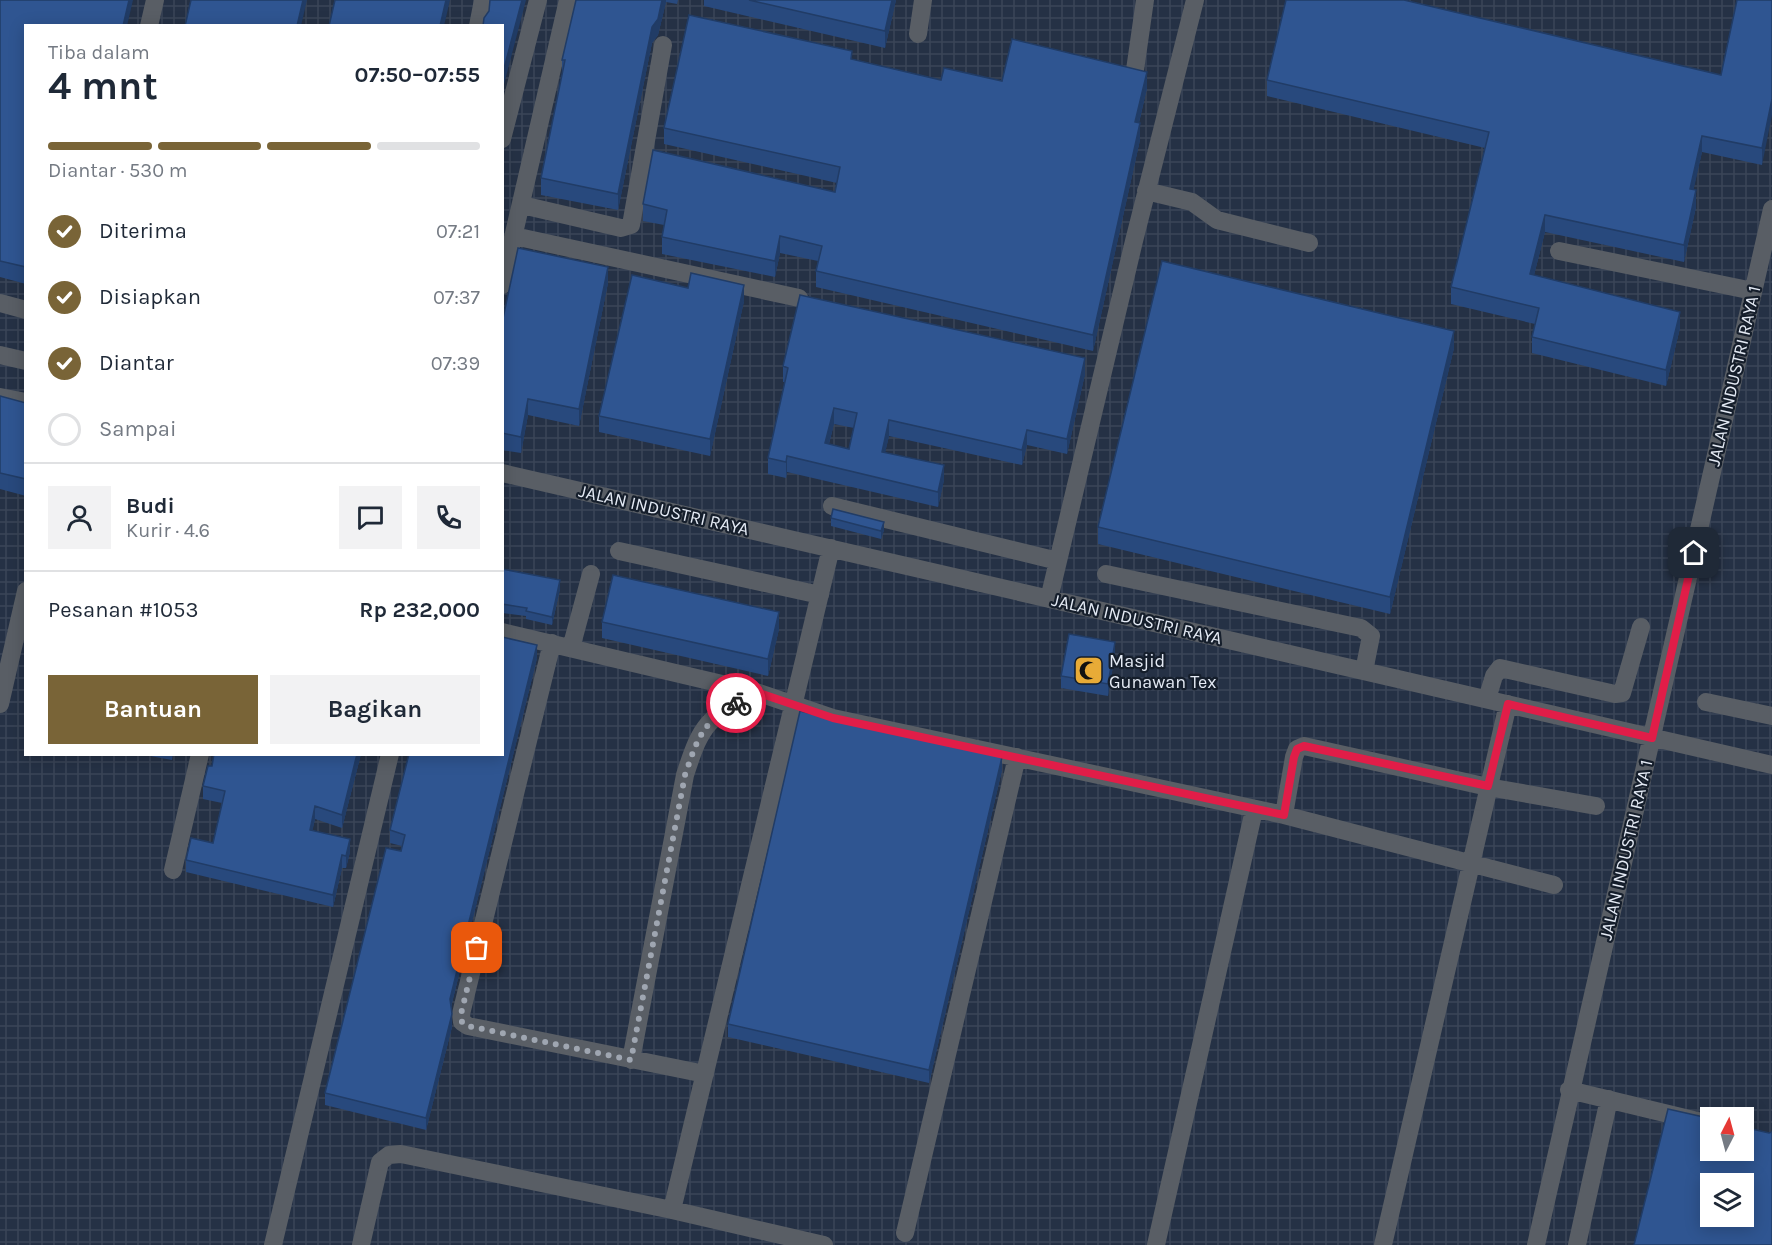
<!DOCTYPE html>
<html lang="id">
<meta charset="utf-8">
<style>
:root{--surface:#fff;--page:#f2f2f3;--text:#1f2937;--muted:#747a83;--line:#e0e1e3;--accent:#796437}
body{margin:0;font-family:Karla,sans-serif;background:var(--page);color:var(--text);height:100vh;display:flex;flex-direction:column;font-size:22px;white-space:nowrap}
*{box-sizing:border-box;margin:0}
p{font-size:20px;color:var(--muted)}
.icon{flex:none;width:33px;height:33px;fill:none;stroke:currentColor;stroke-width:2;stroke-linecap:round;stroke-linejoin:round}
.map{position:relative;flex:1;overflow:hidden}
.sheet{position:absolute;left:24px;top:24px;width:480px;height:732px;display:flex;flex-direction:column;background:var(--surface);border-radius:0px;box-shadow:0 3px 15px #0003}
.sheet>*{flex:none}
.needle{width:39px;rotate:6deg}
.fabs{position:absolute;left:1700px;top:1107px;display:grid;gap:12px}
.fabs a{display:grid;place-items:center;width:54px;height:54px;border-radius:0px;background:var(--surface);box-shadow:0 3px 15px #0003;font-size:30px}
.pin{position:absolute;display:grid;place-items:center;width:51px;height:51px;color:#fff;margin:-26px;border-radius:12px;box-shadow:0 3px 9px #0006}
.courier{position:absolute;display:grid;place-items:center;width:60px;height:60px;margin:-30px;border:4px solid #e11d48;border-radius:50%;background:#fff;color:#222;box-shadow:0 2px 8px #0007}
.overview em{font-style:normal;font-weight:700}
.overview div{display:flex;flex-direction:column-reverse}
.overview{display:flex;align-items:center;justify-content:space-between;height:102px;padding:0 24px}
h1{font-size:39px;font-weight:700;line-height:45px}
.bar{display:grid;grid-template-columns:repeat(4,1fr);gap:9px 6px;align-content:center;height:72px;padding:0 24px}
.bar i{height:8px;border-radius:4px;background:var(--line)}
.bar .active{background:var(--accent)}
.bar p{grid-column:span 4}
.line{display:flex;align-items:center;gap:15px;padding:0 24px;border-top:2px solid var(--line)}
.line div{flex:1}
.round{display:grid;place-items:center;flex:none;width:63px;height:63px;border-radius:0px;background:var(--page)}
ol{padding:0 24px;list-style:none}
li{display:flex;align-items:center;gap:18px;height:66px}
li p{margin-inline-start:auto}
li .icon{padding:6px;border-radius:50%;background:var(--accent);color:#fff;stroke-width:4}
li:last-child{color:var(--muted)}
li i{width:33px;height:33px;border:3px solid var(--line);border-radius:50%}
.action{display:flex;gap:12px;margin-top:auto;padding:12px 24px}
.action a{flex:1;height:69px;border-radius:0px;background:var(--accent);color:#fff;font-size:24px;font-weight:700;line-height:69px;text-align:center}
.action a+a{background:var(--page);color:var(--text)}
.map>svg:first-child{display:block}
.industrial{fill:url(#industrial-grid);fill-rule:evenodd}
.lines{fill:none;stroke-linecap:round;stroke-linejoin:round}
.minor{stroke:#595e65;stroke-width:18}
.wall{fill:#28497d;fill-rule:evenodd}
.shaded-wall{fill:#213c66}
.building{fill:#2f5591;stroke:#213c66;stroke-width:1.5;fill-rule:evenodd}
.done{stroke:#9fa6b1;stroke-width:6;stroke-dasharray:0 10.8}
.route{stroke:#e11d48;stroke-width:8}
.labels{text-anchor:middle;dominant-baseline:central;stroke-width:4.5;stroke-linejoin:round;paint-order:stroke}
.street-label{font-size:18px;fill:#e4eaf4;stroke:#151e2b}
.poi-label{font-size:18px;fill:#e4eaf4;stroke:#151e2b;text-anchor:start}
</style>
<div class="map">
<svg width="1772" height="1245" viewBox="0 0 1772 1245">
<defs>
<pattern id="industrial-grid" width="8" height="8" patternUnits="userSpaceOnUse" patternTransform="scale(1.5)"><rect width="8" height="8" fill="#253145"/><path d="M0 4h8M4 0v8" fill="none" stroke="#3a4557"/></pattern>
</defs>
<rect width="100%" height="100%" fill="#1e2735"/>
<path class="industrial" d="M0,0h1772v1245h-1772zM26,26h476v728h-476zM1710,1118h33v32h-33zM1710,1184h33v32h-33z"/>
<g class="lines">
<path class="minor" d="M149,26l6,-26
M478,26l5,-26
M918,34l5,-34
M1135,70l10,-70
M502,139l36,-139
M1146,191l46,11 25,18 92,23
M522,205l99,23 10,-3 32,-180
M514,236l285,62
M1559,251l194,40
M502,285l66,-285
M0,303l26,7
M0,355l26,6
M0,397l26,5
M502,473l1270,292
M832,506l226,55
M619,551l201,44
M1106,574l255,54 10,8 -7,35
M1049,599l85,-358 61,-241
M502,632l254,60 77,26 451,97 270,70
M552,643l-91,371 1,8 6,4 237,48
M571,648l20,-74
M1487,699l7,-23 6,-8 115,26 7,-1 19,-66
M1706,702l66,14
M0,704l26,-113
M1284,815l10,-58 3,-8 7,-3 184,41 108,19
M173,870l27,-116
M631,1060l54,-285c17,-53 22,-56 71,-83
M1569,1090l141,34
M672,1210l159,-662
M905,1233l112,-476
M273,1245l117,-491
M361,1245l19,-83 9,-7 12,-1 271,56 152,35
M1156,1245l98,-435
M1383,1245l125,-541
M1536,1245l236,-1036
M1577,1245l32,-146"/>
</g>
<path class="wall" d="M0,0l26,26v258l-26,-7z
M576,0h102l-1,4 -11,-2 -8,33 -6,8 -34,167 -77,-15v-17l21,-103v-15z
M704,0h192l-11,48 -181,-42z
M1772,0l-10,165 -60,-13 -9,38 3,17 -12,55 -139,-30 -11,43 146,53 -14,58 -134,-33v-16l3,-13 -84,-20v-17l34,-139 -218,-52v-16l454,-5z
M852,59l89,21 61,1 145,7 -8,35 1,17 -47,211 -277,-64v-16l2,-10 -38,-8 -5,24 -113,-23v-17l2,-12 -21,-4v-17l192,-12 2,-9 -173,-39v-16z
M608,283l-29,143 -51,-11 -7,38 -19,-3v-127z
M744,301l-34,155 -111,-24v-16z
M1454,348l-64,266 -292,-70v-17z
M783,366l302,8 -18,80 -40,-9 -5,20 -133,-29 -4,16 59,28 -6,27 -151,-35 -1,6 -18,-4v-16l17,-76h-2zM834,424l20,4 -5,21 -20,-5z
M0,396l26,7v93l-26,-7z
M831,518l53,12 -3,9 -50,-13z
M502,569l58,20 -8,36 -26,-6v-3l-24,-3z
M602,622l177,7 -11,47 -166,-38z
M1115,654l-7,42 -47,-8v-12z
M537,658l-86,349 1,20 -26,103 -101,-25v-12l77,-247 -12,-3v-13z
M139,754h34l-1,6z
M361,754l-19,74 -27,-9 -3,12 38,21 -4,16h-4l-9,39 -147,-35v-12l27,-17 9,-40 -19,-4v-13l9,-20z
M1002,770l-73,313 -201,-46v-13z"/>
<path class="shaded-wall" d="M129,0h4l-6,26h-4z
M303,0h4l-6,26h-4z
M446,0h4l-6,26h-4z
M522,0h4l-24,92v-16z
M662,0h4v2l-8,33 -6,8 -34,167v-16l34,-167z
M892,0h4l-11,48v-17z
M1147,72v16l-12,51v-17z
M1772,99v16l-10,50v-17z
M1140,123v17l-47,211v-16z
M1702,136v16l-12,54v-17z
M1696,190v17l-12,55v-17z
M1545,215v17l-15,59v-17z
M780,236v17l-5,24v-16z
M608,267v16l-29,143v-17z
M744,285v16l-34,155v-17z
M1680,312v16l-14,58v-16z
M1454,331v17l-64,266v-17z
M1085,358v16l-18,80v-15z
M528,399v16l-7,38v-16z
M834,408v16l-9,34v-15z
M889,420v16l-7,31v-15z
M1027,430v15l-5,20v-15z
M787,456v16l-1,6v-16z
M944,465v15l-6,27v-15z
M884,522v8l-3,9v-8z
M560,580v9l-8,36v-8z
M779,612v17l-11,47v-17z
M1115,642v12l-7,42v-12z
M537,645v13l-87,353v-12z
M357,754h4l-19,74v-13z
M1002,757v13l-73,313v-13z
M315,806v13l-5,24v-13z
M350,839v13l-4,16v-12z
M342,855v13l-9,39v-12z
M452,1014v13l-26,103v-12z"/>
<path class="building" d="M0,0h129l-6,26h-97v241l-26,-6z
M191,0h112l-6,26h-112z
M335,0h111l-6,26h-111z
M490,0h32l-20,76v-50h-19l1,-8 5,-7z
M576,0h86l-4,19 -6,8 -34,167 -77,-16 24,-118h-3z
M749,0h143l-7,31z
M1286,0h118l317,75 16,-75h35v99l-10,49 -60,-12 -12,53 6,1 -12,55 -139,-30 -15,59 150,38 -14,58 -134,-33 7,-29 -88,-21 38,-155 -222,-52z
M689,15l163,36 -1,8 90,21 3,-12 58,13 10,-42 135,33 -12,50 5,1 -47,212 -277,-64 6,-25 -42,-10 -5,25 -113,-24 5,-27 -24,-6 10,-54 182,42 5,-25 -176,-39z
M518,248l90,19 -29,142 -51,-10 -7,38 -19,-4v-110z
M1162,261l292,70 -64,266 -292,-70z
M691,273l53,12 -34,154 -111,-23 33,-141 56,13z
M800,295l285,63 -18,81 -40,-9 -5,20 -133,-30 -7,32 62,13 -6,27 -151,-36 -1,6 -18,-4 20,-90 -5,-2zM834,408l23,5 -8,36 -24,-6z
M0,396l26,7v76l-26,-6z
M833,509l51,13 -3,9 -50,-13z
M502,569l58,11 -8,37 -26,-6 1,-3 -25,-4z
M613,575l166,37 -11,47 -166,-37z
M1069,634l46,8 -7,42 -47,-8z
M502,637l35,8 -87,354 2,15 -26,104 -101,-25 61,-245 15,3 4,-16 -15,-5 19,-76h93z
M800,711l202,46 -73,313 -201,-46z
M214,754h143l-15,61 -27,-9 -5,24 40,9 -4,17 -4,-1 -9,40 -147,-35 5,-22 22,5 12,-52 -22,-5 5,-20h4z
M1668,1109l40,9h2v32h33v-23l26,6 3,-1v113h-138zM1710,1184h33v32h-33z
M1718,1115l11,3h-19z"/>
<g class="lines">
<path class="done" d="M477,948l-16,66 1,8 6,4 163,34 54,-285c12,-35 17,-53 51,-72"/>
<path class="route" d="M736,703l20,-11 77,26 451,97 10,-58 3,-8 7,-3 184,40 20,-82 144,34 42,-185"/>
</g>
<defs>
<symbol id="mosque-square" viewBox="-11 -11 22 22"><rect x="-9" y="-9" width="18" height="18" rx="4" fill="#e8ab37" stroke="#151e2b"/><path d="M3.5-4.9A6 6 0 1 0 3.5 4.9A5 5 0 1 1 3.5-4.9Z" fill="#111"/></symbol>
</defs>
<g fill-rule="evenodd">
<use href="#mosque-square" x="1072" y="654" width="33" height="33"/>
</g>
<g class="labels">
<g class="street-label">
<text transform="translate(1734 376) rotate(-77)">JALAN INDUSTRI RAYA 1</text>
<text transform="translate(664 510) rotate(13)">JALAN INDUSTRI RAYA</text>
<text transform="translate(1137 619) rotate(13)">JALAN INDUSTRI RAYA</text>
<text transform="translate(1626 850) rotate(-77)">JALAN INDUSTRI RAYA 1</text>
</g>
<g class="poi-label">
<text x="1109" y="661">Masjid<tspan x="1109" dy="21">Gunawan Tex</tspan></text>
</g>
</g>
</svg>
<div class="fabs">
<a><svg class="needle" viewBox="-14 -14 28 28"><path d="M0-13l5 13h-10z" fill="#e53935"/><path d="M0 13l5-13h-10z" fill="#747a83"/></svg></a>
<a><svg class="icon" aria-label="layers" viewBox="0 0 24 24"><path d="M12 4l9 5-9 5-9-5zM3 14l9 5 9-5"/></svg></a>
</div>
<div class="pin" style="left:477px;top:948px;background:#ea580c"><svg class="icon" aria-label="bag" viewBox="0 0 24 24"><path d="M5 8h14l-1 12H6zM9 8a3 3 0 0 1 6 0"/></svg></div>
<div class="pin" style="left:1694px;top:553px;background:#1f2937"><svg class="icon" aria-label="home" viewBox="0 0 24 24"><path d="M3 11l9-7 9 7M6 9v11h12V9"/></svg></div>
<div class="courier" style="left:736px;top:703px"><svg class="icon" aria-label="bike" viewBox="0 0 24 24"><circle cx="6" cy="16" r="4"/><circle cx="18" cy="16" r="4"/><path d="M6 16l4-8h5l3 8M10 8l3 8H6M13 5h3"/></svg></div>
<section class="sheet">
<div class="overview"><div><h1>4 mnt</h1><p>Tiba dalam</p></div><em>07:50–07:55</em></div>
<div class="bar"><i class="active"></i><i class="active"></i><i class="active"></i><i></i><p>Diantar · 530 m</p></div>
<ol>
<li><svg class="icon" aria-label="check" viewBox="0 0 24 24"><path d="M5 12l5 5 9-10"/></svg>Diterima<p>07:21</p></li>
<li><svg class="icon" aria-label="check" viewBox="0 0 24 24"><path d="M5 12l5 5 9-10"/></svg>Disiapkan<p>07:37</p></li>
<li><svg class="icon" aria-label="check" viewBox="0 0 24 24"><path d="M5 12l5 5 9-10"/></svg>Diantar<p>07:39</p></li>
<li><i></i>Sampai</li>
</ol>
<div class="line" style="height:108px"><a class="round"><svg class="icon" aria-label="person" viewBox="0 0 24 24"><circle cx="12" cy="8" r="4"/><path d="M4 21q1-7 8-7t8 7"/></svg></a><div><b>Budi</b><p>Kurir · 4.6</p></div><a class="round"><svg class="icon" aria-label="chat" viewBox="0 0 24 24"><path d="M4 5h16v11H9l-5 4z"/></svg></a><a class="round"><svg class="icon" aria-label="phone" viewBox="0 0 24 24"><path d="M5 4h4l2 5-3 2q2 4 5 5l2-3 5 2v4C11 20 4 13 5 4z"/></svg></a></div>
<div class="line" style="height:78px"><div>Pesanan #1053</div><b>Rp 232,000</b></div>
<div class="action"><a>Bantuan</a><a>Bagikan</a></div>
</section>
</div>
